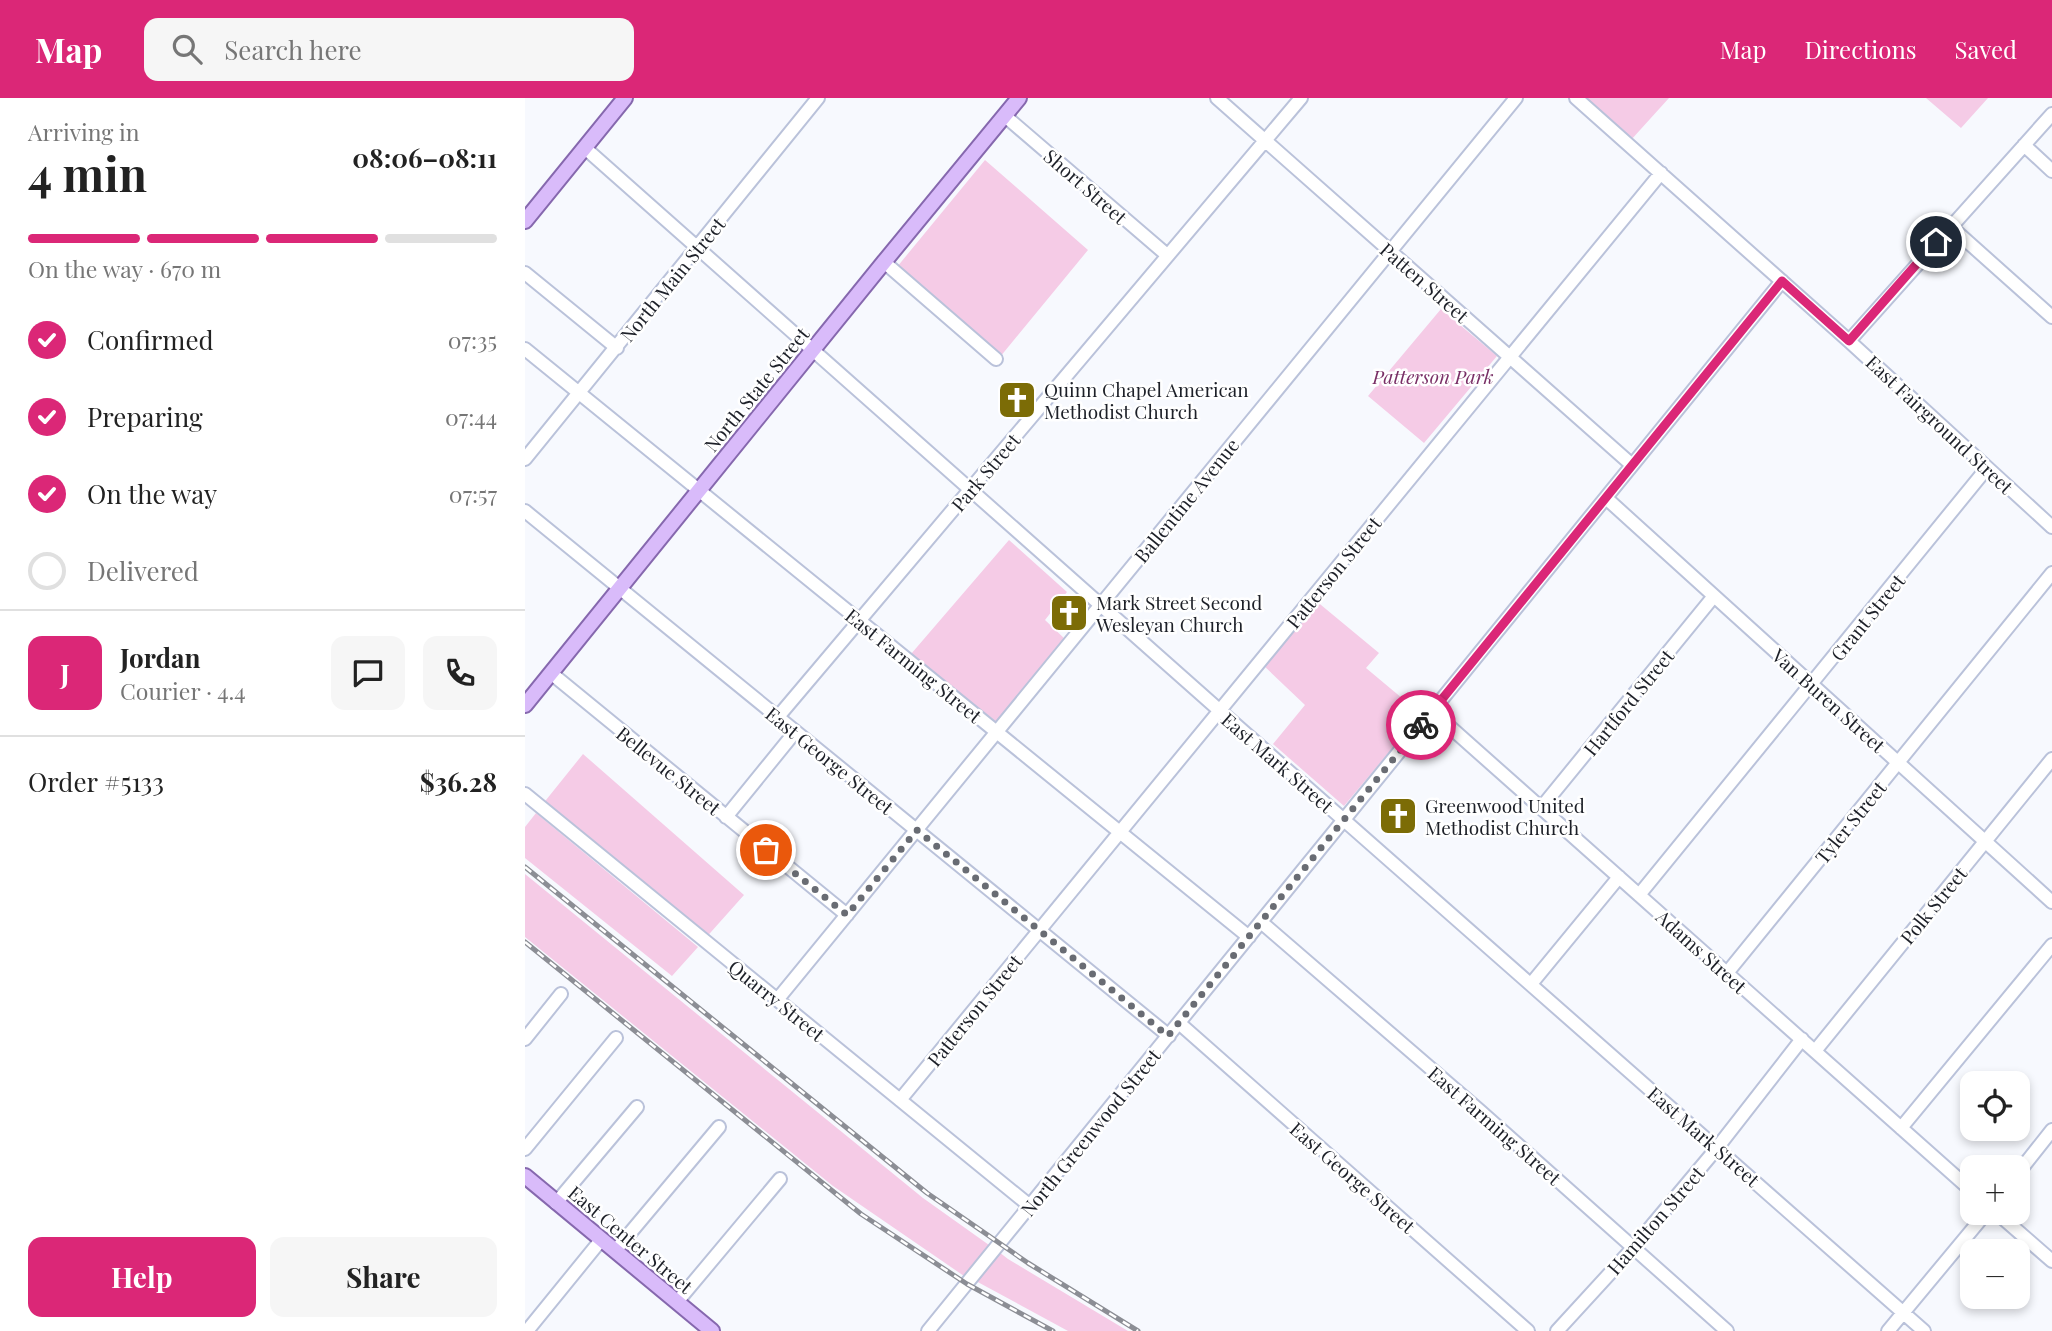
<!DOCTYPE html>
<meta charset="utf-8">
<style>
:root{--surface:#fff;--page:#f6f6f6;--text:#222;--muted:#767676;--line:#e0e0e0;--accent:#db2777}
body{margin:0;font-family:"Playfair Display",serif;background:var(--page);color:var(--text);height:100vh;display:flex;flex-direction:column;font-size:26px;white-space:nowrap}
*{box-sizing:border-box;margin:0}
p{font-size:23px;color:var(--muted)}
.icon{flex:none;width:38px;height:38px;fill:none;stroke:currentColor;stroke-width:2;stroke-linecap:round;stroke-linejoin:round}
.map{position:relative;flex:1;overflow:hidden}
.side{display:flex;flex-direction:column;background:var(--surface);width:525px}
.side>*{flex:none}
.tools{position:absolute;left:1435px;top:973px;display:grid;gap:14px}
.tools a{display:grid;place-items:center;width:70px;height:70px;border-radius:14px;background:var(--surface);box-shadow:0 4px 10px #0003;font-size:35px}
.pin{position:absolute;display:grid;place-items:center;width:60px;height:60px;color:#fff;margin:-30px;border:4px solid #fff;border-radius:50%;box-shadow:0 2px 7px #0007}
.courier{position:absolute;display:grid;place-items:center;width:70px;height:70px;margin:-35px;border:5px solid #db2777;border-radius:50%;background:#fff;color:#222;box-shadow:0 2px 9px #0007}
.head em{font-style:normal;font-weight:700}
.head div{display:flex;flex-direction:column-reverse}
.head{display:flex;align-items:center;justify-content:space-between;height:119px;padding:0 28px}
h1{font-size:46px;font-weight:700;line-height:52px}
.bar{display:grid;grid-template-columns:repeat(4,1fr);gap:10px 7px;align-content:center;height:84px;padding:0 28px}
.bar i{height:9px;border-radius:5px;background:var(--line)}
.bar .on{background:var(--accent)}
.bar p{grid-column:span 4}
.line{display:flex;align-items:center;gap:18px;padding:0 28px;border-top:2px solid var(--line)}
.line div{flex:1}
.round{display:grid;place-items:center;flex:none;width:74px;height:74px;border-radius:14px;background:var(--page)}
ol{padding:0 28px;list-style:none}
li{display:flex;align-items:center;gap:21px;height:77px}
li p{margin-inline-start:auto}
li .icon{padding:7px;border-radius:50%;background:var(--accent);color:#fff;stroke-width:4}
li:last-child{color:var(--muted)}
li i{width:38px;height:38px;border:4px solid var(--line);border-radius:50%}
.cta{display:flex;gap:14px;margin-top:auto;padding:14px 28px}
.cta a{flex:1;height:80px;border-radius:14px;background:var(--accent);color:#fff;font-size:28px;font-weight:700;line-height:80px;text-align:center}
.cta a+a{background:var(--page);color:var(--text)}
header{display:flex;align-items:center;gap:42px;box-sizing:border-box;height:98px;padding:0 35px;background:var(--accent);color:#fff}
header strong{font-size:33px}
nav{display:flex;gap:38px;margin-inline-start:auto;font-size:24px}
.search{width:490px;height:63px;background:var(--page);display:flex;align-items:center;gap:18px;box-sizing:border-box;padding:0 24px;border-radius:14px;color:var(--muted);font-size:26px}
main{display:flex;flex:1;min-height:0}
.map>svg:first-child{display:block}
.green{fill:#f5cbe6}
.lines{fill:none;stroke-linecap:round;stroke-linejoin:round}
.minor-casing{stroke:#bac2da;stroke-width:16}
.major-casing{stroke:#8668ae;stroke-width:18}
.minor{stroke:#fff;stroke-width:12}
.major{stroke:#d9bbfa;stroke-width:14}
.rail-casing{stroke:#8c8e95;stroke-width:5}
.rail{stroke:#fff;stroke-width:2.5;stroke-dasharray:8;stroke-linecap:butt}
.done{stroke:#696c73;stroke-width:7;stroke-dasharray:0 12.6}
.route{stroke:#db2777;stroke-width:9}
.labels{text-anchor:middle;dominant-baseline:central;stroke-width:5;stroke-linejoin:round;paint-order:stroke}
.street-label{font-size:19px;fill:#1d2028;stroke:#fff}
.park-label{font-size:19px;font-style:italic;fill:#792f66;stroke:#fff}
.poi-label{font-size:19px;fill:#1d2028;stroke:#fff;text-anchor:start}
</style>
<header>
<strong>Map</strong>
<div class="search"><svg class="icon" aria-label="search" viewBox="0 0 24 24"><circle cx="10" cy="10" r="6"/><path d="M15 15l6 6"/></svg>Search here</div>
<nav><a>Map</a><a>Directions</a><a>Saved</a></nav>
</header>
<main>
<section class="side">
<div class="head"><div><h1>4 min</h1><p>Arriving in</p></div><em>08:06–08:11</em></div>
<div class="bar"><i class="on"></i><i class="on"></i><i class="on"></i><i></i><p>On the way · 670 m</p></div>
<ol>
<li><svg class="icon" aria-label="check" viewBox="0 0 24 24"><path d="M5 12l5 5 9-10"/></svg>Confirmed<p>07:35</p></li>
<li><svg class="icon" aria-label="check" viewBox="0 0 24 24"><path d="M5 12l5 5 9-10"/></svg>Preparing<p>07:44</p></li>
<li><svg class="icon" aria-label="check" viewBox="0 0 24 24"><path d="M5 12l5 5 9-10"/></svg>On the way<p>07:57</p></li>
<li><i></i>Delivered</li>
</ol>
<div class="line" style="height:126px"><b class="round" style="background:var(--accent);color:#fff">J</b><div><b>Jordan</b><p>Courier · 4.4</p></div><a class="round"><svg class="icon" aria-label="chat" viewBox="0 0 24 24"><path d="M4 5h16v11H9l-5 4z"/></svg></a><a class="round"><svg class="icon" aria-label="phone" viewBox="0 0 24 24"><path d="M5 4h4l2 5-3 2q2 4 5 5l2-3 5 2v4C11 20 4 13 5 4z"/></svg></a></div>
<div class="line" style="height:91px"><div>Order #5133</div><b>$36.28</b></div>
<div class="cta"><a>Help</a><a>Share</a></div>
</section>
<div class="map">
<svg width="1527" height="1233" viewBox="0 0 1527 1233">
<rect width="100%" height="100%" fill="#f7f9fe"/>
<path class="green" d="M1059,0h85l-38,42z
M1401,0h62l-27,30z
M460,62l103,90 -88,107 -103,-90z
M916,211l56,47 -73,87 -56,-47z
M484,442l58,52 -22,28 22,21 -68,83 -88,-70z
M790,502l64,53 -13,15 55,46 -77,92 -71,-62 32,-39 -43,-41z
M58,656l161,141 -41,46 -161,-136z
M11,715l162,134 -26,29 -147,-118v-31z
M0,776l398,324 66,47 -25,31 -131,-90 -308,-249z
M474,1154l9,7 120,72h-60l-94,-51z"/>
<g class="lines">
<defs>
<path id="minor" d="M692,0l415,367
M1051,0l273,243 203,186
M480,18l162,139
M1499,47l28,26
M60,50l634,562 705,621
M1425,128l102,91
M359,164l112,97
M0,175l92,75
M1324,243l203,-227
M0,251l724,588
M0,361l293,-361
M1081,400l446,404
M0,413l644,525
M32,580l290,237
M907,613l540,480
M252,620l524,-620
M0,696l505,412
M1016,710l173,-212
M201,719l69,-85
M1114,797l348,-427
M736,824l219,189 247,220
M1202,875l325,-400
M1006,886l88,-107
M252,902l739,-902
M654,925l349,308
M0,941l36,-45
M1290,953l237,-292
M375,1002l761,-927
M1376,1030l151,-183
M0,1051l91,-111
M1493,1075l34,-43
M31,1105l81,-96
M1472,1115l55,48
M90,1153l104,-124
M152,1204l103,-123
M2,1233l74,-91
M403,1233l854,-1050
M1032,1233l77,-84 83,-99 85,-109
M1363,1233l98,-118"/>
<path id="major" d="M0,123l100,-123
M0,607l359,-443 135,-164
M0,1078l187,155"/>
</defs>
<use href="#minor" class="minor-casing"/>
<use href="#major" class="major-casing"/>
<use href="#minor" class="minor"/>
<use href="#major" class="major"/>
<defs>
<path id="rail" d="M0,769l402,326 101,70 110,68
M0,844l336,272 106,70 86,47"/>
</defs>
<use href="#rail" class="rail-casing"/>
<use href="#rail" class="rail"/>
</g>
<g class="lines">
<path class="done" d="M241,752l81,65 70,-85 251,206 253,-311"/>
<path class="route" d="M896,627l361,-444 67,60 87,-99"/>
</g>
<defs>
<symbol id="church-square" viewBox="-11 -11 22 22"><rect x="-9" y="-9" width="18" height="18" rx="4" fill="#7c6c06" stroke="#fff"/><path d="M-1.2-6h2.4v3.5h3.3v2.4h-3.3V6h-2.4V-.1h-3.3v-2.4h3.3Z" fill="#fff"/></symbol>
</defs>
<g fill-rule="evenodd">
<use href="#church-square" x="470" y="280" width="44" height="44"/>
<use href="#church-square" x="522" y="493" width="44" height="44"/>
<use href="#church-square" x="851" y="696" width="44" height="44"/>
</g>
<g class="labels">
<g class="street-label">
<text transform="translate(561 88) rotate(41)">Short Street</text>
<text transform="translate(147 181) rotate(-51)">North Main Street</text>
<text transform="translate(900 184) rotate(41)">Patten Street</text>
<text transform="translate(231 291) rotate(-51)">North State Street</text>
<text transform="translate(1415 326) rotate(43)">East Fairground Street</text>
<text transform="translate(460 374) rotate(-50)">Park Street</text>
<text transform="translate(661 402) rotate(-51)">Ballentine Avenue</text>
<text transform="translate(808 474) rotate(-51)">Patterson Street</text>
<text transform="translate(1342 519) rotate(-51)">Grant Street</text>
<text transform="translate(389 567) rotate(39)">East Farming Street</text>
<text transform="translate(1304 602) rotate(42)">Van Buren Street</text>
<text transform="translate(1103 604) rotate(-51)">Hartford Street</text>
<text transform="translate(305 662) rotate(39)">East George Street</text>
<text transform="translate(753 664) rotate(41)">East Mark Street</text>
<text transform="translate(144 672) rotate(39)">Bellevue Street</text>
<text transform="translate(1325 724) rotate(-51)">Tyler Street</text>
<text transform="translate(1408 807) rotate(-51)">Polk Street</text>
<text transform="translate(1177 853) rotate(42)">Adams Street</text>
<text transform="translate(252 902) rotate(39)">Quarry Street</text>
<text transform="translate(449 912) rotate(-51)">Patterson Street</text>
<text transform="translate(970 1027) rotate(41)">East Farming Street</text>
<text transform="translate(565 1034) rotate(-51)">North Greenwood Street</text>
<text transform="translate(1179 1038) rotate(41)">East Mark Street</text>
<text transform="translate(828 1079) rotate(41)">East George Street</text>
<text transform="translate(1130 1122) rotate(-49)">Hamilton Street</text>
<text transform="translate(106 1141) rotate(40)">East Center Street</text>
</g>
<g class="park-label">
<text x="908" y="278">Patterson Park</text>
</g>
<g class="poi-label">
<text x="519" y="291">Quinn Chapel American<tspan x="519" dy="22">Methodist Church</tspan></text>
<text x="571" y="504">Mark Street Second<tspan x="571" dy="22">Wesleyan Church</tspan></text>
<text x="900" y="707">Greenwood United<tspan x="900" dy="22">Methodist Church</tspan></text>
</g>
</g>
</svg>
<div class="tools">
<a><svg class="icon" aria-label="locate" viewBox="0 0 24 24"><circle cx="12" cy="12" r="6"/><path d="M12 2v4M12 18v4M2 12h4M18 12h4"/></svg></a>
<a>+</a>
<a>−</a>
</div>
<div class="pin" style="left:241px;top:752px;background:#ea580c"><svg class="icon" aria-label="bag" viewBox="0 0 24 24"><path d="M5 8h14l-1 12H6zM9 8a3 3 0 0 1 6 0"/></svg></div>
<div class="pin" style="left:1411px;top:144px;background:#1f2937"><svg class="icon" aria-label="home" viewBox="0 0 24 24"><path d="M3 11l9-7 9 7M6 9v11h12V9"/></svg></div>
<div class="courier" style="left:896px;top:627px"><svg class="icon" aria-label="bike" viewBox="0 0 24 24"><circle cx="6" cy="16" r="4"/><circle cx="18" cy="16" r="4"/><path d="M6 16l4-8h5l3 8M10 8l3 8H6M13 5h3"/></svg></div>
</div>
</main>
